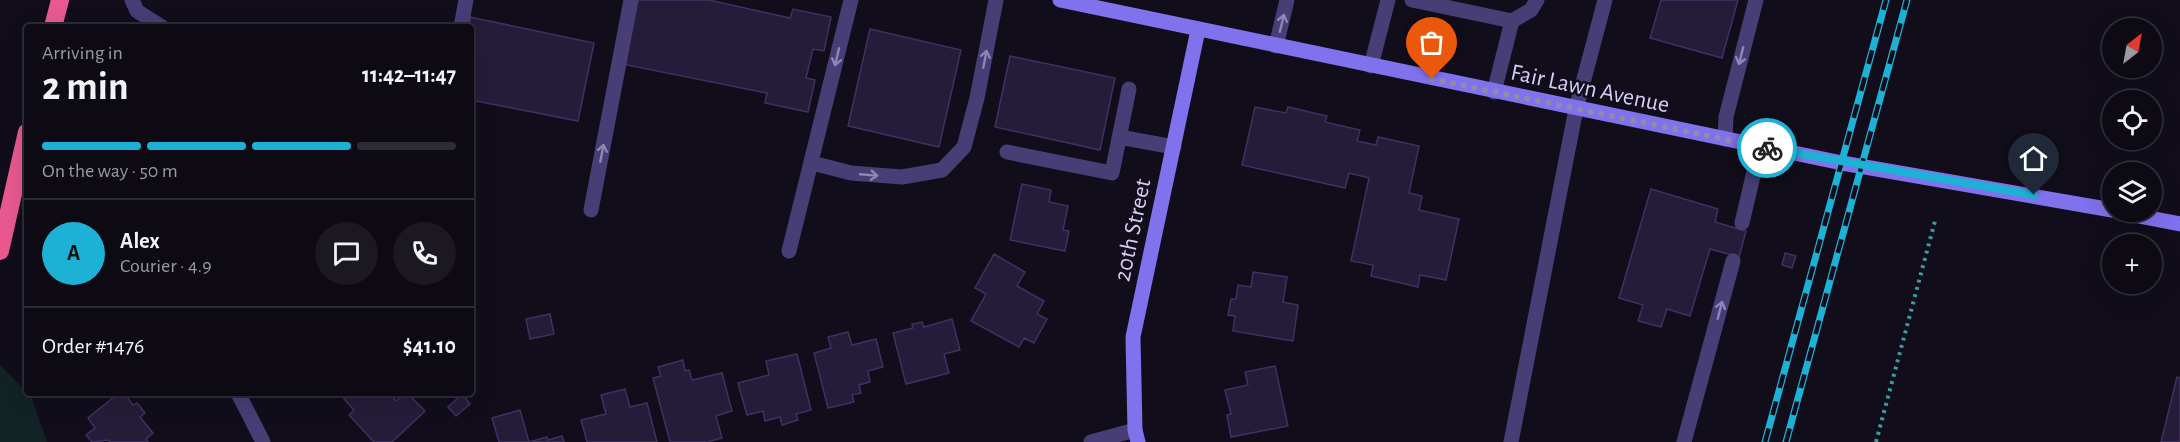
<!DOCTYPE html>
<meta charset="utf-8">
<style>
:root{--surface:#0d0a14;--page:#1b1822;--text:#f1f3f6;--muted:#9a9aa0;--line:#2d2b34;--accent:#1db1d5}
body{margin:0;font-family:"Alegreya Sans",sans-serif;background:var(--page);color:var(--text);height:100vh;display:flex;flex-direction:column;font-size:22px;white-space:nowrap}
*{box-sizing:border-box;margin:0}
p{font-size:20px;color:var(--muted)}
.icon{flex:none;width:33px;height:33px;fill:none;stroke:currentColor;stroke-width:2;stroke-linecap:round;stroke-linejoin:round}
.map{position:relative;flex:1;overflow:hidden}
.side{position:absolute;left:24px;top:24px;width:450px;height:372px;display:flex;flex-direction:column;background:var(--surface);border-radius:6px;box-shadow:0 6px 24px #0002,0 0 0 2px var(--line)}
.side>*{flex:none}
.needle{width:39px;rotate:31deg}
.fabs{position:absolute;left:2102px;top:18px;display:grid;gap:12px}
.fabs a{display:grid;place-items:center;width:60px;height:60px;border-radius:50%;background:var(--surface);box-shadow:0 6px 24px #0002,0 0 0 2px var(--line);font-size:30px}
.pin{position:absolute;display:grid;place-items:center;width:51px;height:51px;color:#fff;margin:-62px -26px;border-radius:50% 50% 50% 0;rotate:-45deg;box-shadow:0 0 6px #0007}
.pin .icon{rotate:45deg}
.courier{position:absolute;display:grid;place-items:center;width:60px;height:60px;margin:-30px;border:4px solid #1db1d5;border-radius:50%;background:#fff;color:#222;box-shadow:0 2px 8px #0007}
.summary em{font-style:normal;font-weight:600}
.summary div{display:flex;flex-direction:column-reverse}
.summary{display:flex;align-items:center;justify-content:space-between;height:102px;padding:0 18px}
h1{font-size:39px;font-weight:600;line-height:45px}
.bar{display:grid;grid-template-columns:repeat(4,1fr);gap:9px 6px;align-content:center;height:72px;padding:0 18px}
.bar i{height:8px;border-radius:4px;background:var(--line)}
.bar .selected{background:var(--accent)}
.bar p{grid-column:span 4}
.line{display:flex;align-items:center;gap:15px;padding:0 18px;border-top:2px solid var(--line)}
.line div{flex:1}
.round{display:grid;place-items:center;flex:none;width:63px;height:63px;border-radius:32px;background:var(--page)}
.map>svg:first-child{display:block}
.green{fill:#112324}
.building{fill:#251c39;stroke:#3f3162;stroke-width:1.5}
.lines{fill:none;stroke-linecap:round;stroke-linejoin:round}
.path{stroke:#3c9b9e;stroke-width:4;stroke-dasharray:3 4.5;stroke-linecap:butt}
.lane{stroke:#463e74;stroke-width:15}
.street{stroke:#463e74;stroke-width:15}
.secondary{stroke:#8071ec;stroke-width:15}
.highway{stroke:#e85990;stroke-width:18}
.rail-casing{stroke:#1db1d5;stroke-width:7}
.rail{stroke:#110d1b;stroke-width:4.5;stroke-dasharray:14;stroke-linecap:butt}
.oneway{stroke:#8e86b6}
.done{stroke:#928aab;stroke-width:6;stroke-dasharray:0 10.8}
.route{stroke:#1db1d5;stroke-width:8}
.labels{text-anchor:middle;dominant-baseline:central;stroke-width:5;stroke-linejoin:round;paint-order:stroke}
.street-label{font-size:24px;fill:#d7cef8;stroke:#110d1b}
</style>
<div class="map">
<svg width="2180" height="442" viewBox="0 0 2180 442">
<rect width="100%" height="100%" fill="#110d1b"/>
<path class="green" d="M0,365l31,31 16,46h-47z"/>
<path class="building" d="M635,0h74l81,18 3,-9 38,8 -7,34 -11,-2 -7,29 9,2 -7,32 -43,-9 2,-10 -145,-29z
M1661,0h77l-16,58 -72,-20z
M470,17l124,26 -16,78 -107,-21z
M870,29l91,21 -22,97 -91,-21z
M1010,56l105,22 -15,72 -105,-23z
M1255,107l31,6 2,-6 39,9 -2,6 35,8 -3,11 19,4 2,-8 41,9 -10,47 13,3 -3,14 40,9 -13,61 -26,-5 -2,12 -47,-11 2,-11 -22,-4 18,-83 -20,-5 -4,15 -103,-23z
M1022,184l29,6 -2,12 19,4 -5,24 6,1 -4,20 -55,-11z
M1651,189l67,20 -3,13 31,9 -7,26 -29,-8 -20,67 -23,-7 -6,18 -23,-6 5,-16 -24,-7z
M1785,253l11,3 -4,12 -10,-3z
M994,254l31,18 -8,14 27,15 -7,13 10,5 -13,24 -10,-5 -5,9 -48,-26 15,-27 -11,-6z
M1253,272l34,5 -4,25 15,3 -5,36 -60,-10 2,-15 -7,-1 3,-16h5l2,-14 13,2z
M550,314l4,20 -24,5 -4,-20z
M952,319l8,31 -16,4 5,19 -43,11 -13,-51 20,-5 -1,-4 10,-2 2,5z
M848,332l4,13 24,-6 7,28 -15,4 2,11 -11,3 2,8 -9,2 2,7 -26,6 -14,-55 17,-5 -3,-11z
M797,354l14,56 -15,4 2,6 -16,5 -2,-8 -15,4 -2,-10 -16,4 -9,-32 31,-8 -3,-14z
M683,360l2,11 4,-1 3,10 30,-7 10,38 -16,5 6,22 -15,4h-37l-17,-64 8,-2 -3,-9z
M1275,366l13,60 -57,11 -4,-22 4,-1 -6,-24 23,-5 -3,-13z
M2177,377l3,1v64h-19z
M625,389l5,18 17,-4 10,39h-70l-6,-22 25,-6 -5,-19z
M119,393h5l9,12 4,-2 8,10 -5,4 13,16 -7,6 2,3h-38l-2,-2 -16,2 -6,-7 9,-7 -7,-10z
M349,393h40l7,8 11,-8 18,18 -33,31h-18l-25,-27 5,-5 -10,-11z
M462,394l8,10 -14,12 -8,-9z
M520,410l9,32h-30l-7,-24z
M562,436l2,6h-35l18,-5 1,3z"/>
<g class="lines">
<path class="path" d="M1876,442l59,-221"/>
<path class="lane" d="M132,0l5,11 25,16
M1412,0l100,21
M461,27l5,-27
M1276,46l11,-46
M1371,66l17,-66
M1494,92l18,-71 19,-11 6,-10
M1119,137l55,10
M1725,139l1,-22 30,-117
M1007,152l105,21 17,-84
M812,163l39,10 51,4 40,-7 22,-23 13,-49 19,-98
M591,210l40,-210
M1742,223l18,-77
M789,251l62,-251
M1511,442l65,-333
M1684,442l49,-181"/>
<path class="street" d="M1576,109l29,-109
M238,393l25,49
M1091,442l44,-12"/>
<path class="secondary" d="M1060,0l782,163 270,47
M2118,212l62,12
M1138,442l-3,-12 -2,-93 65,-307"/>
<path class="highway" d="M53,27l7,-27
M0,251l27,-119"/>
<defs>
<path id="rail" d="M1765,442l121,-442
M1786,442l121,-442"/>
</defs>
<use href="#rail" class="rail-casing"/>
<use href="#rail" class="rail"/>
</g>
<defs><path id="oneway-shaft" d="M-6 0H5M1.5-3L5.5 0L1.5 3" fill="none" stroke-width="1.6" stroke-linecap="round" stroke-linejoin="round" transform="scale(1.5)"/></defs>
<g class="oneway">
<use href="#oneway-shaft" transform="translate(1282 23) rotate(-76)"/>
<use href="#oneway-shaft" transform="translate(1741 56) rotate(104)"/>
<use href="#oneway-shaft" transform="translate(837 57) rotate(103)"/>
<use href="#oneway-shaft" transform="translate(985 59) rotate(-79)"/>
<use href="#oneway-shaft" transform="translate(602 153) rotate(-79)"/>
<use href="#oneway-shaft" transform="translate(869 175) rotate(5)"/>
<use href="#oneway-shaft" transform="translate(1720 310) rotate(-75)"/>
</g>
<g class="lines">
<path class="done" d="M1432,79l335,69"/>
<path class="route" d="M1767,148l267,47"/>
</g>
<g class="labels">
<g class="street-label">
<text transform="translate(1590 89) rotate(12)">Fair Lawn Avenue</text>
<text transform="translate(1133 230) rotate(-78)">20th Street</text>
</g>
</g>
</svg>
<div class="fabs">
<a><svg class="needle" viewBox="-14 -14 28 28"><path d="M0-13l5 13h-10z" fill="#e53935"/><path d="M0 13l5-13h-10z" fill="#9a9aa0"/></svg></a>
<a><svg class="icon" aria-label="locate" viewBox="0 0 24 24"><circle cx="12" cy="12" r="6"/><path d="M12 2v4M12 18v4M2 12h4M18 12h4"/></svg></a>
<a><svg class="icon" aria-label="layers" viewBox="0 0 24 24"><path d="M12 4l9 5-9 5-9-5zM3 14l9 5 9-5"/></svg></a>
<a>+</a>
</div>
<div class="pin" style="left:1432px;top:79px;background:#ea580c"><svg class="icon" aria-label="bag" viewBox="0 0 24 24"><path d="M5 8h14l-1 12H6zM9 8a3 3 0 0 1 6 0"/></svg></div>
<div class="pin" style="left:2034px;top:195px;background:#1f2937"><svg class="icon" aria-label="home" viewBox="0 0 24 24"><path d="M3 11l9-7 9 7M6 9v11h12V9"/></svg></div>
<div class="courier" style="left:1767px;top:148px"><svg class="icon" aria-label="bike" viewBox="0 0 24 24"><circle cx="6" cy="16" r="4"/><circle cx="18" cy="16" r="4"/><path d="M6 16l4-8h5l3 8M10 8l3 8H6M13 5h3"/></svg></div>
<section class="side">
<div class="summary"><div><h1>2 min</h1><p>Arriving in</p></div><em>11:42–11:47</em></div>
<div class="bar"><i class="selected"></i><i class="selected"></i><i class="selected"></i><i></i><p>On the way · 50 m</p></div>
<div class="line" style="height:108px"><b class="round" style="background:var(--accent);color:#111">A</b><div><b>Alex</b><p>Courier · 4.9</p></div><a class="round"><svg class="icon" aria-label="chat" viewBox="0 0 24 24"><path d="M4 5h16v11H9l-5 4z"/></svg></a><a class="round"><svg class="icon" aria-label="phone" viewBox="0 0 24 24"><path d="M5 4h4l2 5-3 2q2 4 5 5l2-3 5 2v4C11 20 4 13 5 4z"/></svg></a></div>
<div class="line" style="height:78px"><div>Order #1476</div><b>$41.10</b></div>
</section>
</div>
